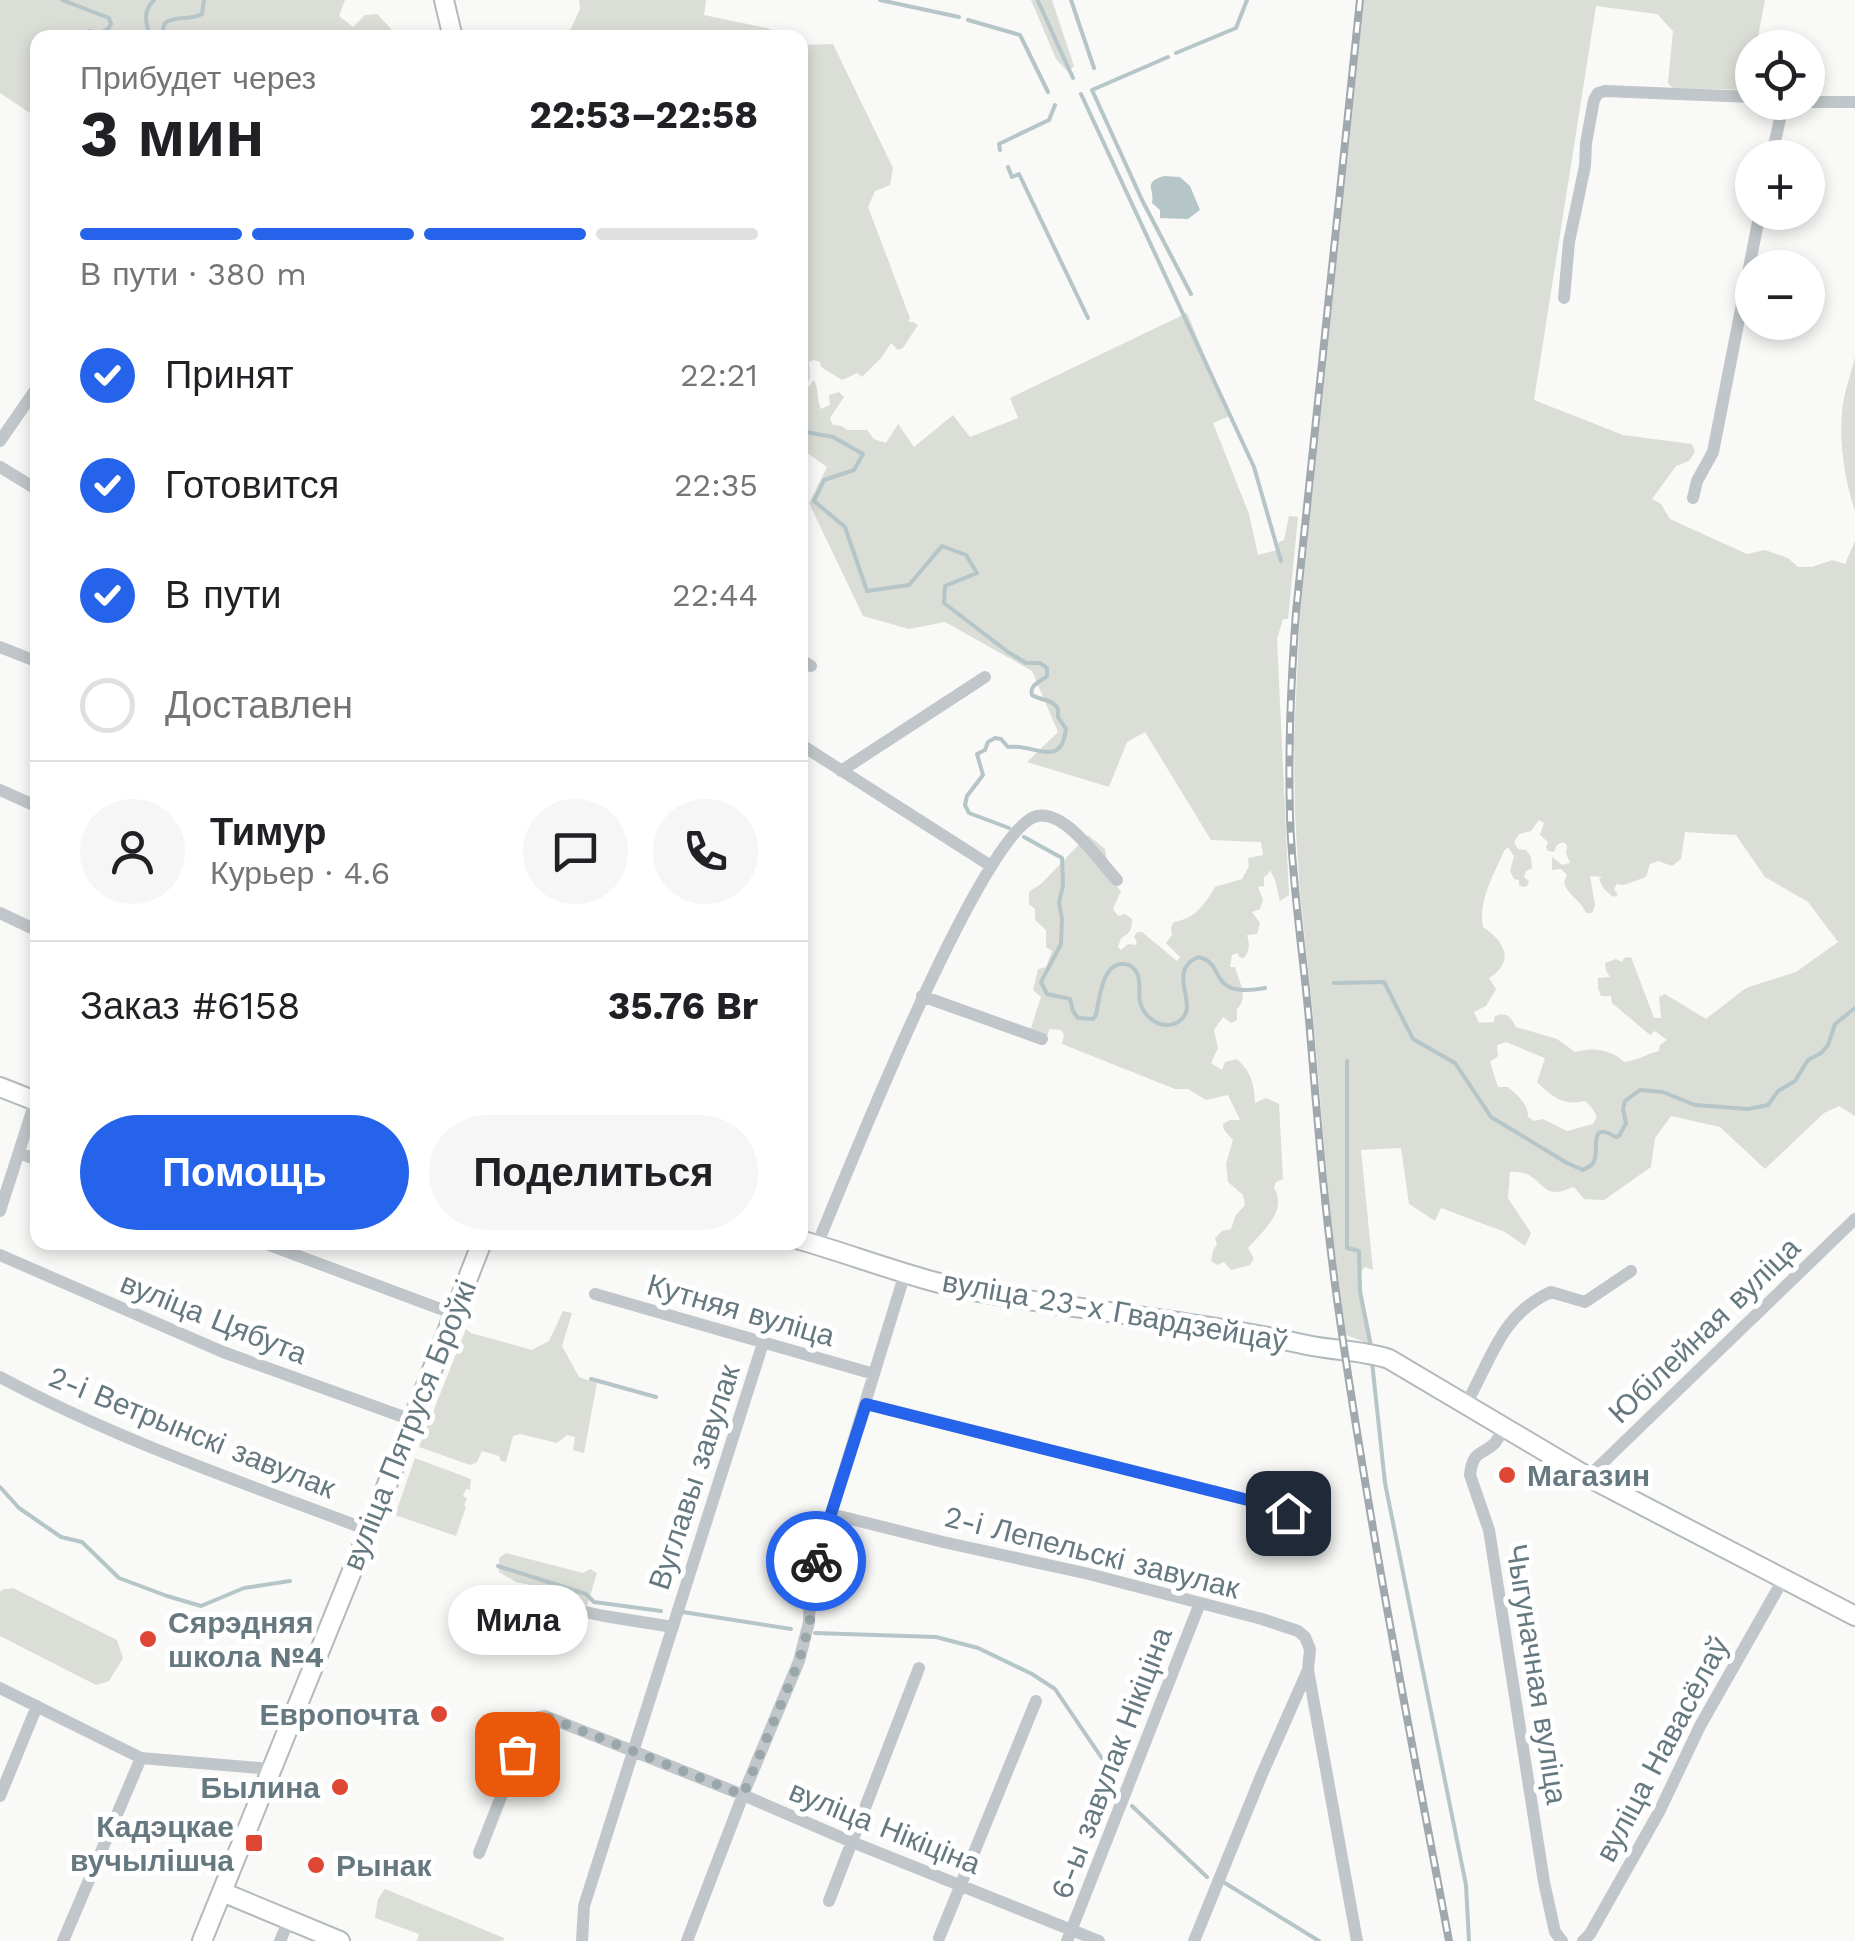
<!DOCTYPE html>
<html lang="ru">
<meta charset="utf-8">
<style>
:root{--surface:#fff;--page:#f6f6f6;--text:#202124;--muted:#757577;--line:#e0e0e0;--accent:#2563eb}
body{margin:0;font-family:"Work Sans",sans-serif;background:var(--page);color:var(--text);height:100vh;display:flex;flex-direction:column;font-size:38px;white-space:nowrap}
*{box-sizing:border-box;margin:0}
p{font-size:32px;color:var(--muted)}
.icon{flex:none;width:55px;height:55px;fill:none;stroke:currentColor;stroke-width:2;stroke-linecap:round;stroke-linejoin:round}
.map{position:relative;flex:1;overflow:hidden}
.sheet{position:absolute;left:30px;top:30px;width:778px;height:1220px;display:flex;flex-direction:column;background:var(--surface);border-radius:20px;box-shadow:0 5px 15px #0003}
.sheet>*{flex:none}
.buttons{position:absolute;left:1735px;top:30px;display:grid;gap:20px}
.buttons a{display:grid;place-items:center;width:90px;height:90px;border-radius:50%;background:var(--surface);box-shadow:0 5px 15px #0003;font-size:50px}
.pin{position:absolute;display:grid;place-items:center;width:85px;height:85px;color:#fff;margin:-42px;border-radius:20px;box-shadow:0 5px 15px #0006}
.courier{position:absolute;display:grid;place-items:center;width:100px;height:100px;margin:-50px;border:8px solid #2563eb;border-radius:50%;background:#fff;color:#222;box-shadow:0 2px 12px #0007}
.bubble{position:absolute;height:70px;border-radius:35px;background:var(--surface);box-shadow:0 5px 15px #0003;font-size:32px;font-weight:700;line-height:70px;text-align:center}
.headline em{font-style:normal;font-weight:700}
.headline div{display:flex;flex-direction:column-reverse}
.headline{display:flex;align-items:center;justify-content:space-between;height:170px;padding:0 50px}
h1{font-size:65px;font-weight:700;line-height:75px}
.bar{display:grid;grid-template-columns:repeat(4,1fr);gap:15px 10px;align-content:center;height:120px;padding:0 50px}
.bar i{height:12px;border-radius:8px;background:var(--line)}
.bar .on{background:var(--accent)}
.bar p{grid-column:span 4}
.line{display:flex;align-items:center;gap:25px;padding:0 50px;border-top:2px solid var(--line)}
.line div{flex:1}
.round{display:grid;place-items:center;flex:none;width:105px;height:105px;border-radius:52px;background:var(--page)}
ol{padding:0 50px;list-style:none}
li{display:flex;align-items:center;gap:30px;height:110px}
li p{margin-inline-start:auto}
li .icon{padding:10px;border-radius:50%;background:var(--accent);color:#fff;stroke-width:4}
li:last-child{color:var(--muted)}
li i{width:55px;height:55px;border:5px solid var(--line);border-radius:50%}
.cta{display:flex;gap:20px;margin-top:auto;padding:20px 50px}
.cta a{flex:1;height:115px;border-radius:60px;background:var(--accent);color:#fff;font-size:40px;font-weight:700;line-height:115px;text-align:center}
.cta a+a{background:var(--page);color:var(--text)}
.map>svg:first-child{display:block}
.green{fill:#daded7;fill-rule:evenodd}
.water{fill:#b6c5c7}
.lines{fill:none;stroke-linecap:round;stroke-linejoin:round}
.stream{stroke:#b6c5c7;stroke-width:4}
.secondary-casing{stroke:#b3babd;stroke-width:22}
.street{stroke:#c0c6c9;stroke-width:12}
.secondary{stroke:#fff;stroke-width:18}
.rail-casing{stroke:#a0a9ad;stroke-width:8}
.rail{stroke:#fff;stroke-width:4;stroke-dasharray:11;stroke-linecap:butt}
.done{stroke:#99a6aa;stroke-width:10;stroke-dasharray:0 18}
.route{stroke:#2563eb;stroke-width:12}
.poi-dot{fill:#dd4734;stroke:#fff;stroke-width:4}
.labels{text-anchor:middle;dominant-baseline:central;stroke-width:10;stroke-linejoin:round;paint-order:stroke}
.street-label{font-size:30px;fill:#667981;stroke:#fff}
.poi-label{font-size:30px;font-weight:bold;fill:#667981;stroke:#fff;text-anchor:start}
</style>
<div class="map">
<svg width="1855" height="1941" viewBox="0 0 1855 1941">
<rect width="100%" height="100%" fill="#f9f9f7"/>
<path class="green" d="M0,0h345l-6,16 14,11 12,-12 12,-1 16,17 -2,7h-353l-1,80 -37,-25z
M579,0h127l-2,15 63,13 21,9h-221l13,-28z
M1031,0h21l22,66 -6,6 -12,-13z
M1364,0h401l-9,47 -4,1 -2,42 -77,-2 -5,-5 5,-52 -16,-17 -61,-8 -62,394 89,35 69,9 3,8 -6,9 -13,5 -24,33 9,5 9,15 77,35 18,-4 23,8 10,9h14l20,-7 13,4 10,-23v575l-16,-10 -15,7 -59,56 -45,-42 -49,-11 -16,22 -4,29 -47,33 -20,-1 -10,-12c-6,1 -11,5 -17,5 -19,0 -18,-22 -47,-20l-2,26 23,35 -6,13 -20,-14 -64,-24 -6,13 -26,-17 -8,-56 -40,2 12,120 -8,-3 -4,5 1,19 11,54 -27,-10 -15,-111 -19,-219 -12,-111 -5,-79 -1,-75 6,-128zM1539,820l5,3 -4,12 8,7 -2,5 2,4 6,1 3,-7 6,-3 4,3 -1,8 4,10 -8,2 -10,-8v13l9,-1 6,6 -3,7c3,13 16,17 22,31h6l3,-8 -5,-29 12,1 -3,2 4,9 10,9 5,-2 -4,-6 3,-5 7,1 22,-8 4,-13 8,-3 14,5 9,-7 4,-27 51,3 29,42 43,25 30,40 -42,30 -50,16 -40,31 -41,-25 -6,3 2,21h-7l-23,-61 -7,1 -2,4 -6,-3 -11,4 1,8 4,6 -12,1v10l3,8h10l1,7 38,32 5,-4 12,9 -7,5 -1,6c-13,3 -22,10 -35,11 -13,-13 -32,-15 -49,-10l-18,-13 -41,-12c-5,-10 -9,-15 -21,-11l-1,6 -15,1 -5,-11 12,-6 10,-17 -7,-11c27,-17 15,-37 -6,-51 -5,-26 11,-53 21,-76l4,-4 6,9 -4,15 4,8 5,1v5l4,2 4,-1 2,-5 -5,-4 2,-6 6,-3 -1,-11 -5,-7 -8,-1 -4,-7 5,-8 12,-3zM1506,1042l39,16 -8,24c15,15 26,24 48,19l7,7 5,9 -4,7 -26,7 -24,-12 -9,2 -6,-4c0,-14 -10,-21 -20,-30h-10l-8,-25 8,-6 -1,-11z
M800,43l5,2 28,-1 60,124 -3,17 -15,6 -7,16 42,111 -2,4h5l5,3 -15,23 -5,2 -7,-7 -10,15 -19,19 -5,-4 -15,7 -21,-13 -1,-5 -6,-2 -5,2 1,15 -4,9 2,1 6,-7c5,9 2,19 7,29l9,-4 -1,-10 10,-3 5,5 -14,21 3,7 9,1 5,4h20l7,9 12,4 12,-19 16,23 39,-32 17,22 48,-19 -8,-20 177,-85 43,103 -17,7 36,91 9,41 19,-5 2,-8 5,-2 5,-24 9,1 -10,102h-5l-6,20 12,256 -9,6 -5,-21 -5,-10 -2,4 -4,3v9l-6,1 5,13 -3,9 -8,3 8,11 -3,11 -10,1c3,10 3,15 -3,23l-5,-1 -1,-4 -6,2 -2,12h5c4,14 14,30 2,42v11l-6,3 -8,-6 -9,13 4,18 -7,15 11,7 3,-8 12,-3c15,14 17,25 18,44l11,-5 13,6 4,75 -7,3 -2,6c14,22 -11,43 -26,60l6,11 -4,6 -19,5 -7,-8 -7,3 -6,-4 2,-10 4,-7 -2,-6 7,-7 9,-2 5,-14 9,-10 -2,-10 -15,-13 -2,-18 7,-24 -9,-10 -1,-6 7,-4h10l-12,-25 -22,5 -18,-11h-13l-113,-45 2,-10 -3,-4 -12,-1 -1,6 -4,3 -14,-7 11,-34 -8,-7 5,-21 8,-2 6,-16 -6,-4v-17l-11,-10v-11l-6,-5v-12l13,-9 46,-48 17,14 5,30 11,12 -8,18 5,7 7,-2 7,5c0,11 -2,14 -11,19l-3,9 3,3 7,-6 7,1 2,-3 -3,-5 3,-5h5l35,29 3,-4 -14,-14 6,-8 -1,-8 3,-5c21,-3 31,-18 41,-35l27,-8 7,-13 -1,-8 15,-3 -2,-13 -50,-2 -66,-108 -18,10 -18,45 -82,-25 31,-30 -26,-61 -87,-49 -36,7 -46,-13 -54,-113 18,-36 -27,-19z
M1855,357v154c-10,-30 -16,-67 -13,-98 1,-19 9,-38 13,-56z
M563,1311l9,2 -10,33 17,31 18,6 -13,70 -11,-3 2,-13 -8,-2 -10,8 -37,-9 -7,2 -7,26 -5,-1 -2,-5 -17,-5 -5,11 -7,3 -51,-18 47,-118 5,4 61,17 17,-9z
M415,1458l56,21 -1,11 -4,-1 -3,7 4,2 -3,8 2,1 -10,29 -61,-21z
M506,1553l77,20 7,-4 7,4 -10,33 -31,-5 -24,-8 -2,-8 -14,-3 -17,-10v-14z
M13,1588l104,52 6,18 -14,23 -13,4 -96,-49v-43l1,-3z
M385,1889l119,49 -1,3h-86l2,-7 -44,-16 3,-19z"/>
<path class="water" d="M1164,176l16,1 10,9 10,24 -12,9 -28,-1v-8l-8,-7c3,-15 -10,-20 12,-27z"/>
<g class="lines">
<path class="stream" d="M62,0l47,18 2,6 -3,5 -10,5 -8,-3 -10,7
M880,0l79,17
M1071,0l23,68
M1038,1l35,77
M968,20l52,15 28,57
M150,38c-4,-16 -8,-26 4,-38
M170,38l-4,-2 -3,-7 2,-6c11,-8 25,-2 37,-9l2,-14
M1176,53l60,-25 11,-28
M1168,57l-76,33 50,110 49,94
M1081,94l173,373 27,94
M1000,150l-1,-6 50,-24 6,-15
M1008,167l4,10 7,-3 69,144
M800,431l33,6 30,17 -9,16 -30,10 -10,21 31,26 22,64 42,-6 33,-39 24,9 11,18 -32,13 -1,17 64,49 18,11h14l7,5v8c-7,6 -18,9 -15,19 9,6 20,3 26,14v8l8,12c-5,41 -32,14 -58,18l-7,-8 -6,-1 -7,4 -3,8 -8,4 6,21 -16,21 -2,9 4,8 40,15
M1024,837l38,21 1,27 -4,18 3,16 -1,25 -20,38 6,12 23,5 3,12 5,7 15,1 3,-4c3,-14 6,-52 27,-51 6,0 10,3 13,7 6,9 2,22 4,31 4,15 20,28 36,21 29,-15 -13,-50 22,-66 30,6 7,42 67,31
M1334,983l50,-1 29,57 42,24 36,54 76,46 16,7c7,-4 10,-4 12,-12 3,-15 -5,-36 21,-21l3,-1 7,-13 -3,-14 2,-8 15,-11 23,2 32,13 53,4 20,-4 10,-14 17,-10 13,-21 13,-7 7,-8 7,-21 20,-16
M1347,1061v187l12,3 1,41 10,50
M1372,1362l13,121 81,402 3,56
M591,1379l65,18
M0,1487l19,21 42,29 21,5 37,36 48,18 34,10 43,-18 46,-7
M498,1566l88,28 8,8 67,9
M683,1612l108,17
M815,1633l121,4 42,11 54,26 23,15 63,93
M1132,1806l75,71
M1225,1883l94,58"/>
<defs>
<path id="secondary" d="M444,0l9,38
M0,1087l38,15
M800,1240c63,18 126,44 191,54 105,18 211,28 316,51 28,6 55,5 82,14l199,118 267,139
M222,1892l118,49
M202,1941l193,-476 87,-223"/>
</defs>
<use href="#secondary" class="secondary-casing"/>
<path class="street" d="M1808,102h47
M1771,158l13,-56
M1564,298l5,-56 16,-76 1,-23 8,-43 4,-7 7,-2 147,6
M0,441l38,-55
M0,467l38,23
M1693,498l4,-17 16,-29 47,-240
M0,647l38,15
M800,659l11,7
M800,744l191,122
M841,771l144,-94
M0,790l38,17
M0,913l38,18
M922,996l120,43
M19,1153l19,7
M0,1211l35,-109
M261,1242l193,72
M817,1245c27,-64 166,-418 220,-429 29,-6 61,44 80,64
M0,1255l223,97 189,68
M595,1294l279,80
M0,1377c117,63 244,106 368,153
M866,1404l394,99 28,10
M1466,1404c26,-45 34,-89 85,-112l34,10 46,-31
M1504,1427c0,1 -8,15 -9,16 -13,13 -22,6 -25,32l19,55 55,352 11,50 7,9
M1588,1477l267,-258
M831,1514l112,28 146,32 173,45 36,12 7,6 5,12 -2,21 -46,104 -68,167
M490,1591l114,25 69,11
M1308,1670l49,271
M0,1688l141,70 131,11
M0,1796l37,-90
M479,1853l49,-125 11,-11 6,-1 198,79 109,47 247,99
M829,1901l90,-233
M939,1938l97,-237
M63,1941l78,-183
M280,1941l9,-21
M582,1941l2,-35 179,-563
M687,1941l56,-146 56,-134 10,-39 1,-27 4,-26 91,-296
M1067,1941l133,-338
M1583,1941l7,-7 69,-122 41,-86 84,-148"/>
<use href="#secondary" class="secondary"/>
<defs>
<path id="rail" d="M1360,0l-64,612c-5,68 -8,136 -6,204 2,69 13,136 19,204 8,93 15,186 28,279 30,215 72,429 112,642"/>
</defs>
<use href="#rail" class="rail-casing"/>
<use href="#rail" class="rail"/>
</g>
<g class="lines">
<path class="done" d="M517,1754c7,-15 10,-33 28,-38l198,79 56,-134 11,-39v-27l6,-34"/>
<path class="route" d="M816,1561l50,-157 394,99 28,10"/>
</g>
<g class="poi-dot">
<circle cx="1507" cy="1475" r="10"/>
<circle cx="148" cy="1639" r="10"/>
<circle cx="439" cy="1714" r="10"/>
<circle cx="340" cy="1787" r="10"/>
<rect x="244" y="1833" width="20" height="20" rx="5"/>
<circle cx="316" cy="1865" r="10"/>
</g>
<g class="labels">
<g class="street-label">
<text transform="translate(741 1310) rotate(16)">Кутняя вуліца</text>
<text transform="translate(1115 1311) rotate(10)">вуліца 23-х Гвардзейцаў</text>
<text transform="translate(214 1318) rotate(22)">вуліца Цябута</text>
<text transform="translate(1704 1330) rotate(-44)">Юбілейная вуліца</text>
<text transform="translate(409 1425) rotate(-68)">вуліца Пятруся Броўкі</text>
<text transform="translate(192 1432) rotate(22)">2-і Ветрынскі завулак</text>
<text transform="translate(694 1477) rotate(-72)">Вуглавы завулак</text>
<text transform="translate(1092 1552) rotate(14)">2-і Лепельскі завулак</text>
<text transform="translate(1537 1674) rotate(81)">Чыгуначная вуліца</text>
<text transform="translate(1662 1749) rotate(-62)">вуліца Навасёлаў</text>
<text transform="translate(1111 1763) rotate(-69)">6-ы завулак Нікіціна</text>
<text transform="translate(885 1827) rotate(22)">вуліца Нікіціна</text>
</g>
<g class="poi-label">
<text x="1527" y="1475">Магазин</text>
<text x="168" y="1622">Сярэдняя<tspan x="168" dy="34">школа №4</tspan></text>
<text x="419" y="1714" text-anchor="end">Европочта</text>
<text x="320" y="1787" text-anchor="end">Былина</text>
<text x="234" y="1826" text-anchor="end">Кадэцкае<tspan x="234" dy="34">вучылішча</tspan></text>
<text x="336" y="1865">Рынак</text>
</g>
</g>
</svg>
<div class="buttons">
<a><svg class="icon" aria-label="locate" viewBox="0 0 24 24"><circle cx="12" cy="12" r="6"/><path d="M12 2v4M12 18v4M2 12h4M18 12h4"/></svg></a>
<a>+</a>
<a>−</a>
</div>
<div class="pin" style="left:517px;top:1754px;background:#ea580c"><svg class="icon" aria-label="bag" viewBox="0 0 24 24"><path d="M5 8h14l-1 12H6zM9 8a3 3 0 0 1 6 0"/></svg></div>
<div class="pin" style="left:1288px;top:1513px;background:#1f2937"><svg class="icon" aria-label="home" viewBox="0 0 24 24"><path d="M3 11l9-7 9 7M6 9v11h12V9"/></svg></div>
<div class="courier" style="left:816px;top:1561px"><svg class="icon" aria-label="bike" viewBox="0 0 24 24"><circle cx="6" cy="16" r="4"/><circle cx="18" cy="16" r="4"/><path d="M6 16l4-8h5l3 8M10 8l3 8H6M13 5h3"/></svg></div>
<div class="bubble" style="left:448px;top:1585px;width:140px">Мила</div>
<section class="sheet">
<div class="headline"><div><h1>3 мин</h1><p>Прибудет через</p></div><em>22:53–22:58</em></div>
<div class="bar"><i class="on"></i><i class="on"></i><i class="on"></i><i></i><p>В пути · 380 m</p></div>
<ol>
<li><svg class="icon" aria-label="check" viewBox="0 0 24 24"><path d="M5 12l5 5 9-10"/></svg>Принят<p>22:21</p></li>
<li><svg class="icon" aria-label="check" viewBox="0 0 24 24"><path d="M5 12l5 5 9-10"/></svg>Готовится<p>22:35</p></li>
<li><svg class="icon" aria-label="check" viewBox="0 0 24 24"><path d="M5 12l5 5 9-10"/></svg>В пути<p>22:44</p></li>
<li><i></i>Доставлен</li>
</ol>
<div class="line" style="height:180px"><a class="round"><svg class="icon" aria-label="person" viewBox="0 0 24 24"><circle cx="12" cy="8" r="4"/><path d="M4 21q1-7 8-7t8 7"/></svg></a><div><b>Тимур</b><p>Курьер · 4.6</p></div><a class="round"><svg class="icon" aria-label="chat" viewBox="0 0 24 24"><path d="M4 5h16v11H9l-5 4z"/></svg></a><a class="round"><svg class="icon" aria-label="phone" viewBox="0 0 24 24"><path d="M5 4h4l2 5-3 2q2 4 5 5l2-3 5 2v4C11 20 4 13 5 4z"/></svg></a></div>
<div class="line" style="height:130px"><div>Заказ #6158</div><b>35.76 Br</b></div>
<div class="cta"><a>Помощь</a><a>Поделиться</a></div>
</section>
</div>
